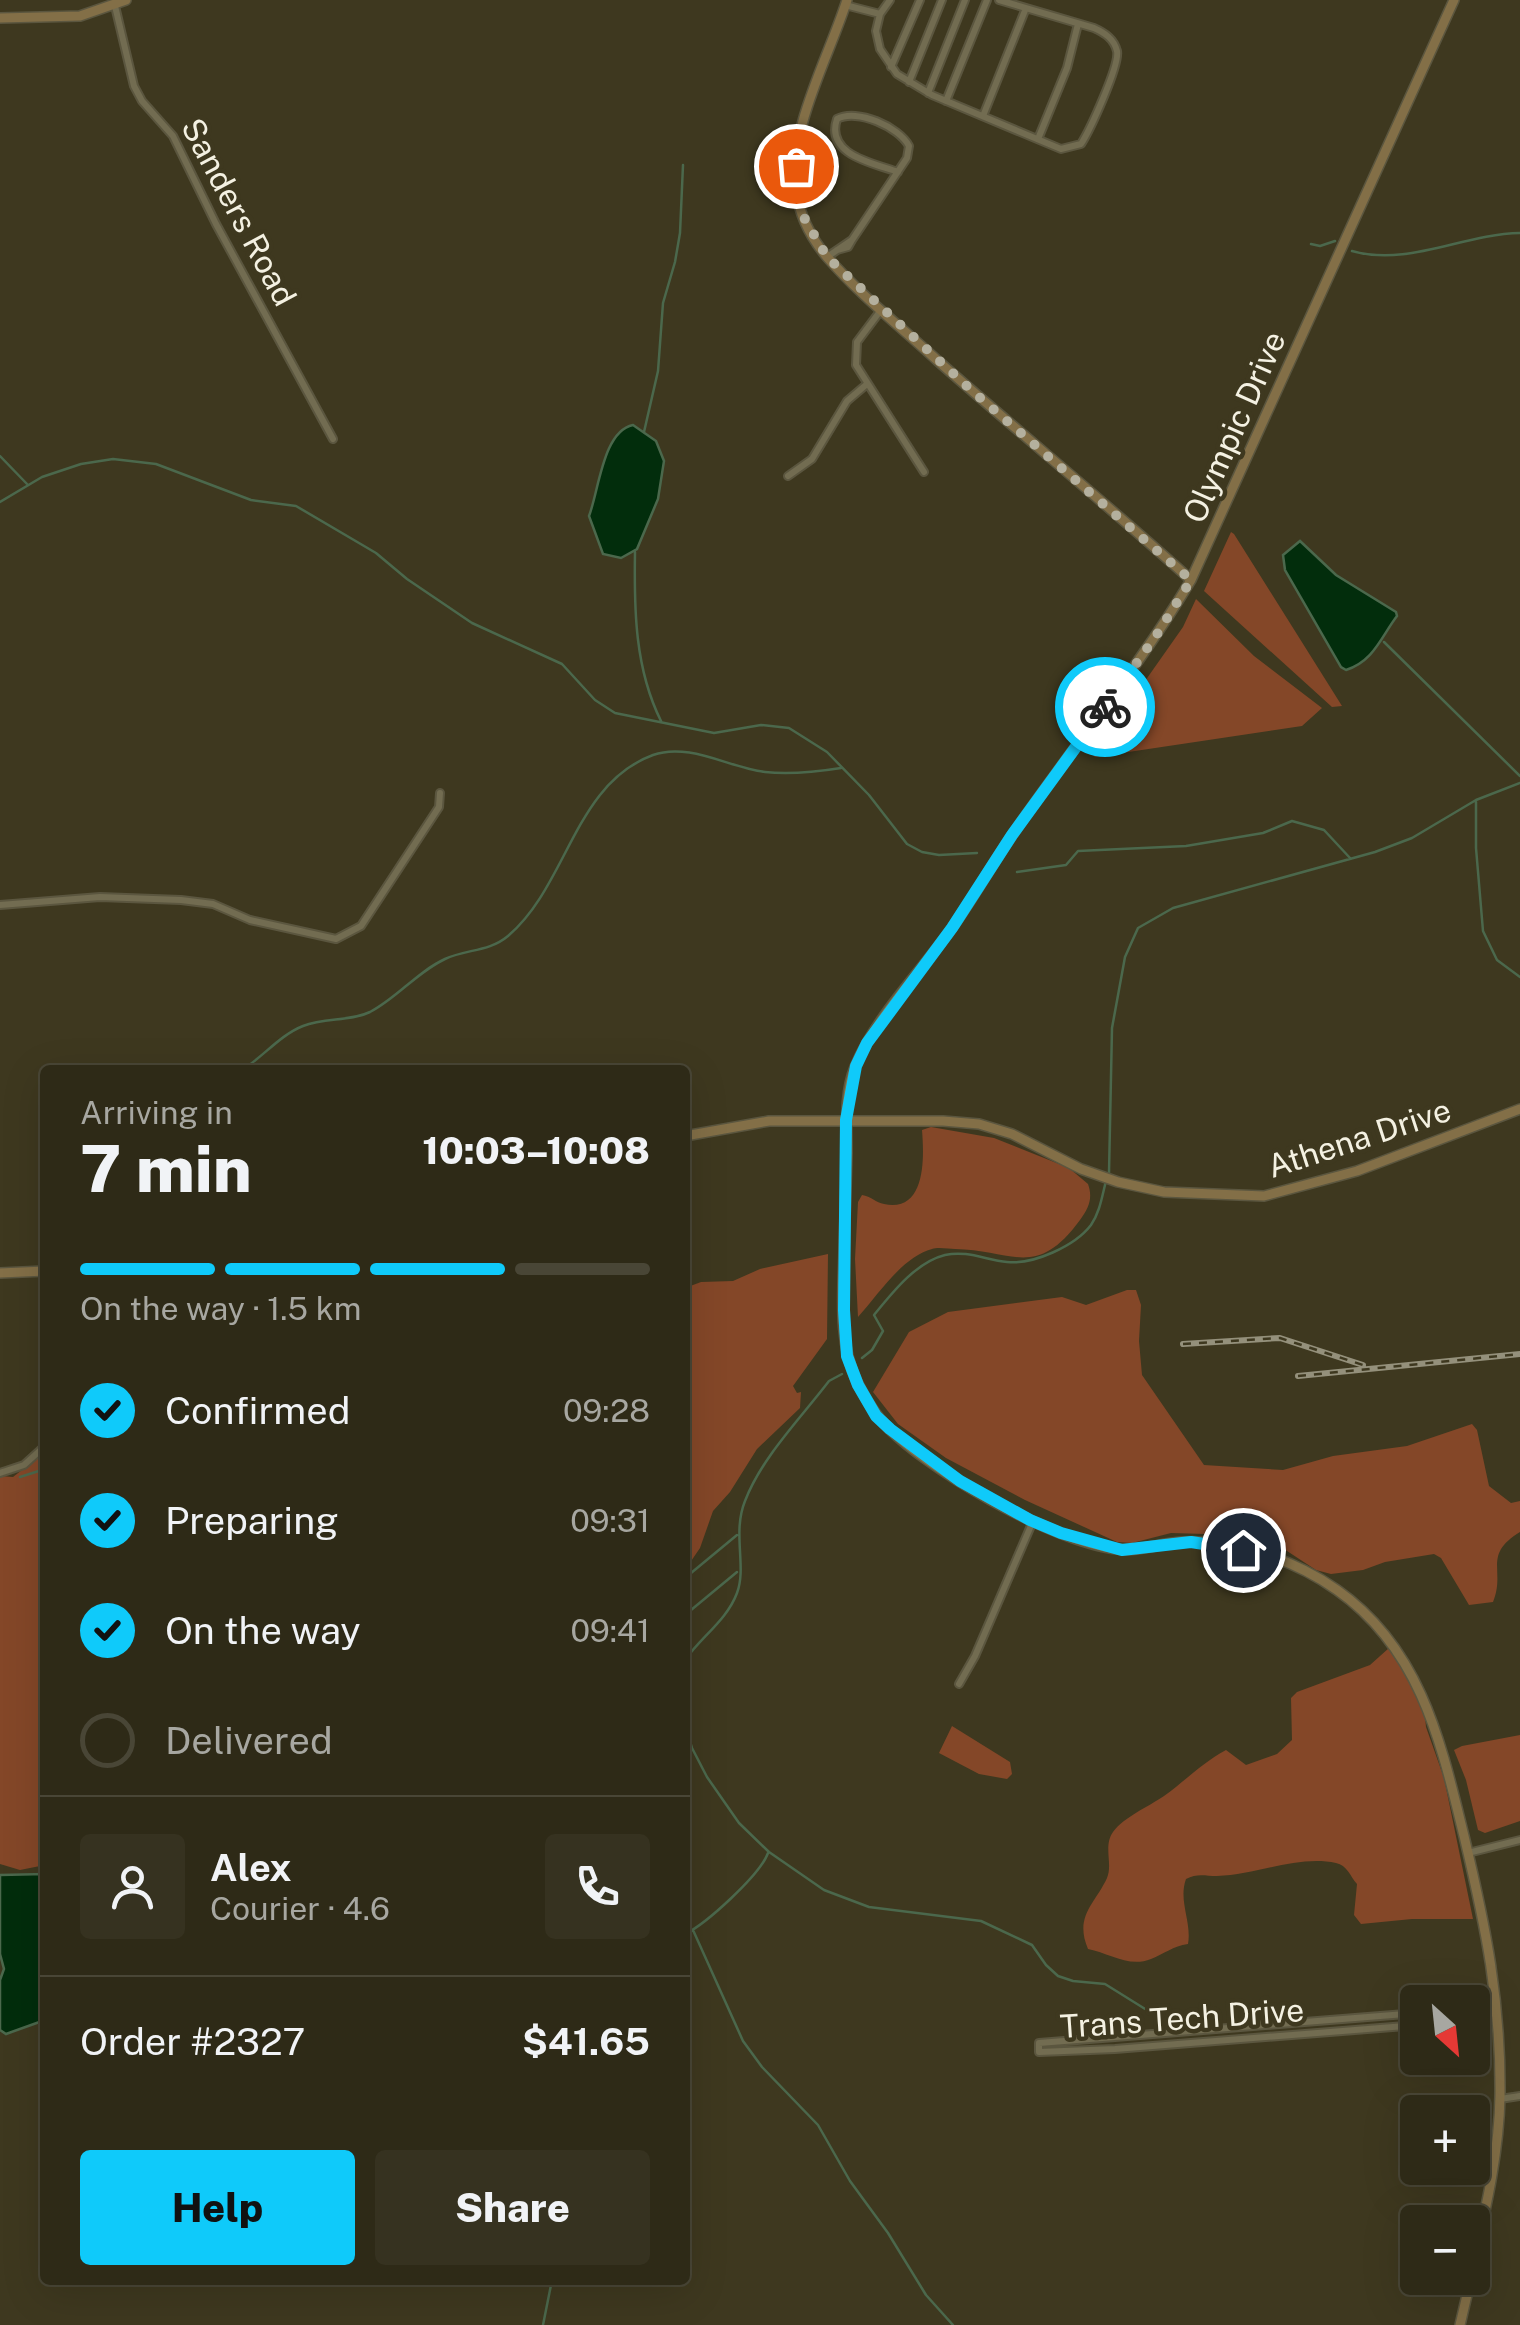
<!DOCTYPE html>
<meta charset="utf-8">
<style>
:root{--surface:#2e2a17;--page:#363220;--text:#f1f3f6;--muted:#a7a7a1;--line:#494636;--accent:#0fcafa}
body{margin:0;font-family:"Public Sans",sans-serif;background:var(--page);color:var(--text);height:100vh;display:flex;flex-direction:column;font-size:38px;white-space:nowrap}
*{box-sizing:border-box;margin:0}
p{font-size:32px;color:var(--muted)}
.icon{flex:none;width:55px;height:55px;fill:none;stroke:currentColor;stroke-width:2;stroke-linecap:round;stroke-linejoin:round}
.map{position:relative;flex:1;overflow:hidden}
.sheet{position:absolute;left:40px;top:1065px;width:650px;height:1220px;display:flex;flex-direction:column;background:var(--surface);border-radius:10px;box-shadow:0 10px 40px #0002,0 0 0 2px var(--line)}
.sheet>*{flex:none}
.needle{width:65px;rotate:153deg}
.buttons{position:absolute;left:1400px;top:1985px;display:grid;gap:20px}
.buttons a{display:grid;place-items:center;width:90px;height:90px;border-radius:10px;background:var(--surface);box-shadow:0 10px 40px #0002,0 0 0 2px var(--line);font-size:50px}
.pin{position:absolute;display:grid;place-items:center;width:85px;height:85px;color:#fff;margin:-42px;border:5px solid #fff;border-radius:50%;box-shadow:0 2px 10px #0007}
.courier{position:absolute;display:grid;place-items:center;width:100px;height:100px;margin:-50px;border:8px solid #0fcafa;border-radius:50%;background:#fff;color:#222;box-shadow:0 2px 12px #0007}
.overview em{font-style:normal;font-weight:800}
.overview div{display:flex;flex-direction:column-reverse}
.overview{display:flex;align-items:center;justify-content:space-between;height:170px;padding:0 40px}
h1{font-size:65px;font-weight:800;line-height:75px}
.bar{display:grid;grid-template-columns:repeat(4,1fr);gap:15px 10px;align-content:center;height:120px;padding:0 40px}
.bar i{height:12px;border-radius:8px;background:var(--line)}
.bar .on{background:var(--accent)}
.bar p{grid-column:span 4}
.line{display:flex;align-items:center;gap:25px;padding:0 40px;border-top:2px solid var(--line)}
.line div{flex:1}
.round{display:grid;place-items:center;flex:none;width:105px;height:105px;border-radius:10px;background:var(--page)}
ol{padding:0 40px;list-style:none}
li{display:flex;align-items:center;gap:30px;height:110px}
li p{margin-inline-start:auto}
li .icon{padding:10px;border-radius:50%;background:var(--accent);color:#111;stroke-width:4}
li:last-child{color:var(--muted)}
li i{width:55px;height:55px;border:5px solid var(--line);border-radius:50%}
.action{display:flex;gap:20px;margin-top:auto;padding:20px 40px}
.action a{flex:1;height:115px;border-radius:10px;background:var(--accent);color:#111;font-size:40px;font-weight:800;line-height:115px;text-align:center}
.action a+a{background:var(--page);color:var(--text)}
.map>svg:first-child{display:block}
.green{fill:#844728}
.water{fill:#022d0c;stroke:#4b684c;stroke-width:2.5}
.lines{fill:none;stroke-linecap:round;stroke-linejoin:round}
.stream{stroke:#4b684c;stroke-width:2.5}
.street-casing{stroke:#5b563f;stroke-width:10}
.secondary-casing{stroke:#5b563f;stroke-width:12}
.street{stroke:#726c51;stroke-width:6}
.secondary{stroke:#836f47;stroke-width:9}
.rail-casing{stroke:#94907b;stroke-width:6}
.rail{stroke:#3e381f;stroke-width:2.5;stroke-dasharray:8;stroke-linecap:butt}
.done{stroke:#b4b09e;stroke-width:10;stroke-dasharray:0 18}
.route{stroke:#0fcafa;stroke-width:12}
.labels{text-anchor:middle;dominant-baseline:central;stroke-width:9;stroke-linejoin:round;paint-order:stroke}
.street-label{font-size:32px;fill:#f4f1e2;stroke:#3e381f}
</style>
<div class="map">
<svg width="1520" height="2325" viewBox="0 0 1520 2325">
<rect width="100%" height="100%" fill="#3e381f"/>
<path class="green" d="M1231,532l3,2 108,172 -10,1 -128,-116z
M1196,599l58,57 68,52 -20,18 -207,31 -2,-2 90,-128z
M931,1127l63,11 75,30 19,16c5,14 1,24 -8,36 -44,60 -67,30 -125,29 -6,0 -17,-2 -23,0 -30,8 -54,46 -74,68l-3,-58 3,-57 4,-7c9,1 14,8 22,9 43,9 40,-49 38,-74z
M828,1254l-1,85 -34,47 4,7 4,-1 -1,16 -43,41 -27,43 -17,19 -13,37 -15,22v-282l16,-6 32,-1 27,-12z
M1127,1290h9l5,15 -2,36 3,34 62,90 79,5 50,-14 74,-10 65,-22 5,6 12,56 22,17 9,-2v31c-38,23 -14,39 -27,70l-24,3 -28,-47 -7,-4 -49,8 -22,8 -32,4 -15,-4 -32,-21 -78,-15 -35,-1 -39,10 -15,-1 -92,-42 -79,-42 -48,-34 -25,-32 36,-60 39,-20 114,-15 24,8z
M45,1452v413l-25,5 -20,-6v-388l13,1z
M1389,1648h4l31,58 2,21 18,51 29,141h-61l-51,5 -7,-9 3,-31c-7,-8 -10,-19 -21,-21 -39,-8 -80,12 -119,13 -12,0 -20,-3 -31,3 -8,22 6,43 2,65 -15,2 -24,10 -37,15 -22,9 -42,-6 -63,-10 -14,-33 7,-45 19,-71 6,-14 -4,-32 6,-46 11,-15 35,-25 51,-36 21,-15 38,-33 62,-46l20,15 31,-11 15,-14 -1,-42 6,-6 73,-27z
M952,1726l58,36 2,12 -5,5 -28,-5 -40,-21z
M1520,1735v86l-35,12 -7,-3 -12,-50 -12,-30 8,-4z"/>
<path class="water" d="M633,425l23,16 8,20 -6,38 -21,50 -16,9 -18,-4 -14,-38c10,-26 14,-85 44,-91z
M1300,541l36,34 60,37 1,4c-16,21 -23,45 -51,54l-5,-3 -56,-97 -2,-15z
M45,1874v146l-39,14 -6,-4v-50l4,-11 -4,-15v-79z"/>
<g class="lines">
<path class="stream" d="M1311,244l9,2 15,-5
M1352,251c56,16 111,-17 168,-18
M644,432l14,-61 5,-68 12,-41 5,-29 3,-68
M0,456l27,28
M0,502l42,-25 39,-13 32,-5 43,5 95,36 45,6 80,47 31,26 65,44 90,41 33,36 20,13 99,20 47,-8 28,3 38,24 42,43 38,49 15,8 17,3 38,-2
M635,552c-1,58 0,117 26,169
M1384,642l136,134
M1476,802v46l7,83 14,29 23,17
M1017,872l49,-7 12,-14 108,-5 77,-13 29,-12 32,9 26,28
M242,1070c21,-13 38,-35 61,-44 22,-9 46,-4 67,-14 27,-14 47,-40 75,-53 21,-10 44,-7 63,-23 60,-51 66,-152 145,-181 36,-13 77,13 112,17 26,3 51,0 76,-4
M1109,1173l3,-145 13,-71 13,-29 35,-20 202,-56 37,-14 64,-38 44,-17
M862,1358l10,-8 11,-19 -9,-16c18,-22 42,-53 71,-60 22,-5 41,5 62,7 26,3 68,-16 84,-37 9,-13 11,-29 15,-44
M20,1477l25,-8
M685,1578l52,-43
M685,1615l52,-43
M685,1660c16,-23 42,-40 52,-67 10,-26 -5,-60 8,-92 17,-44 55,-82 84,-120l13,-7
M685,1726l7,22 15,29 32,46 30,29 55,38 45,17 112,14 51,24 14,20 12,11 15,5 32,3 61,38
M693,1930l50,111 19,26 56,58 32,56 38,52 38,62 27,30
M685,1934c21,-10 75,-59 83,-81
M543,2325l9,-45"/>
<defs>
<path id="street" d="M890,0l-10,14 -4,17 4,18 17,25 35,21 129,54 20,-5c9,-14 39,-79 36,-93 -3,-12 -12,-18 -23,-23l-95,-28
M845,5l35,9
M115,6l19,80 8,15 31,35 43,88 117,215
M891,67l29,-67
M909,82l33,-82
M928,93l37,-93
M946,101l41,-101
M983,116l43,-108
M1038,139l29,-71 11,-44
M852,240l55,-82 2,-12c-10,-19 -52,-38 -72,-27 -12,36 36,44 61,53
M827,257l25,-17 -4,7 -11,3
M881,310l-24,32 -1,23 68,107
M788,476l24,-17 35,-58 20,-17
M0,905l100,-8 81,3 32,4 37,16 86,19 25,-13 78,-119 1,-14
M0,1473l24,-8 21,-19
M959,1684l16,-28 58,-135
M1468,1853l52,-13
M1472,2008l12,-1 13,5
M1472,2020l13,-1 7,-6
M1039,2052v-9l379,-30
M1039,2052l76,-3 303,-24
M1500,2099l20,-3"/>
<path id="secondary" d="M847,0c-18,57 -59,129 -51,189 3,25 15,49 31,68 33,38 74,70 111,104 84,74 170,144 253,219
M1454,0l-263,580c-52,87 -118,167 -176,251 -23,33 -42,68 -66,101 -31,43 -73,85 -94,135 -11,27 -8,58 -8,86 -1,33 -2,66 -3,99 -1,42 -6,91 13,130 6,12 14,26 23,37 42,49 173,123 237,130 22,3 43,-6 65,-7 52,-3 113,18 155,48 84,59 104,153 127,246 22,92 37,165 36,260 -1,59 -15,116 -28,173
M0,18l80,-2 46,-16
M685,1136l84,-15h174l36,3 33,10 69,35 37,13 46,10 100,4 93,-25 163,-62
M0,1273l45,-2
M1460,2325l11,-47"/>
</defs>
<use href="#street" class="street-casing"/>
<use href="#secondary" class="secondary-casing"/>
<use href="#street" class="street"/>
<use href="#secondary" class="secondary"/>
<defs>
<path id="rail" d="M1183,1344l97,-6 83,27
M1298,1376l222,-22"/>
</defs>
<use href="#rail" class="rail-casing"/>
<use href="#rail" class="rail"/>
</g>
<g class="lines">
<path class="done" d="M796,166l6,48 25,43 143,132 221,191 -35,56 -51,71"/>
<path class="route" d="M1105,707l-93,128 -60,93 -85,115 -11,23 -10,54 -2,190 3,46 11,29 18,31 14,13 70,52 70,39 31,13 61,17 69,-8 52,8"/>
</g>
<g class="labels">
<g class="street-label">
<text transform="translate(239 212) rotate(62)">Sanders Road</text>
<text transform="translate(1234 427) rotate(-66)">Olympic Drive</text>
<text transform="translate(1359 1138) rotate(-18)">Athena Drive</text>
<text transform="translate(1182 2018) rotate(-4)">Trans Tech Drive</text>
</g>
</g>
</svg>
<div class="buttons">
<a><svg class="needle" viewBox="-14 -14 28 28"><path d="M0-13l5 13h-10z" fill="#e53935"/><path d="M0 13l5-13h-10z" fill="#a7a7a1"/></svg></a>
<a>+</a>
<a>−</a>
</div>
<div class="pin" style="left:796px;top:166px;background:#ea580c"><svg class="icon" aria-label="bag" viewBox="0 0 24 24"><path d="M5 8h14l-1 12H6zM9 8a3 3 0 0 1 6 0"/></svg></div>
<div class="pin" style="left:1243px;top:1550px;background:#1f2937"><svg class="icon" aria-label="home" viewBox="0 0 24 24"><path d="M3 11l9-7 9 7M6 9v11h12V9"/></svg></div>
<div class="courier" style="left:1105px;top:707px"><svg class="icon" aria-label="bike" viewBox="0 0 24 24"><circle cx="6" cy="16" r="4"/><circle cx="18" cy="16" r="4"/><path d="M6 16l4-8h5l3 8M10 8l3 8H6M13 5h3"/></svg></div>
<section class="sheet">
<div class="overview"><div><h1>7 min</h1><p>Arriving in</p></div><em>10:03–10:08</em></div>
<div class="bar"><i class="on"></i><i class="on"></i><i class="on"></i><i></i><p>On the way · 1.5 km</p></div>
<ol>
<li><svg class="icon" aria-label="check" viewBox="0 0 24 24"><path d="M5 12l5 5 9-10"/></svg>Confirmed<p>09:28</p></li>
<li><svg class="icon" aria-label="check" viewBox="0 0 24 24"><path d="M5 12l5 5 9-10"/></svg>Preparing<p>09:31</p></li>
<li><svg class="icon" aria-label="check" viewBox="0 0 24 24"><path d="M5 12l5 5 9-10"/></svg>On the way<p>09:41</p></li>
<li><i></i>Delivered</li>
</ol>
<div class="line" style="height:180px"><a class="round"><svg class="icon" aria-label="person" viewBox="0 0 24 24"><circle cx="12" cy="8" r="4"/><path d="M4 21q1-7 8-7t8 7"/></svg></a><div><b>Alex</b><p>Courier · 4.6</p></div><a class="round"><svg class="icon" aria-label="phone" viewBox="0 0 24 24"><path d="M5 4h4l2 5-3 2q2 4 5 5l2-3 5 2v4C11 20 4 13 5 4z"/></svg></a></div>
<div class="line" style="height:130px"><div>Order #2327</div><b>$41.65</b></div>
<div class="action"><a>Help</a><a>Share</a></div>
</section>
</div>
